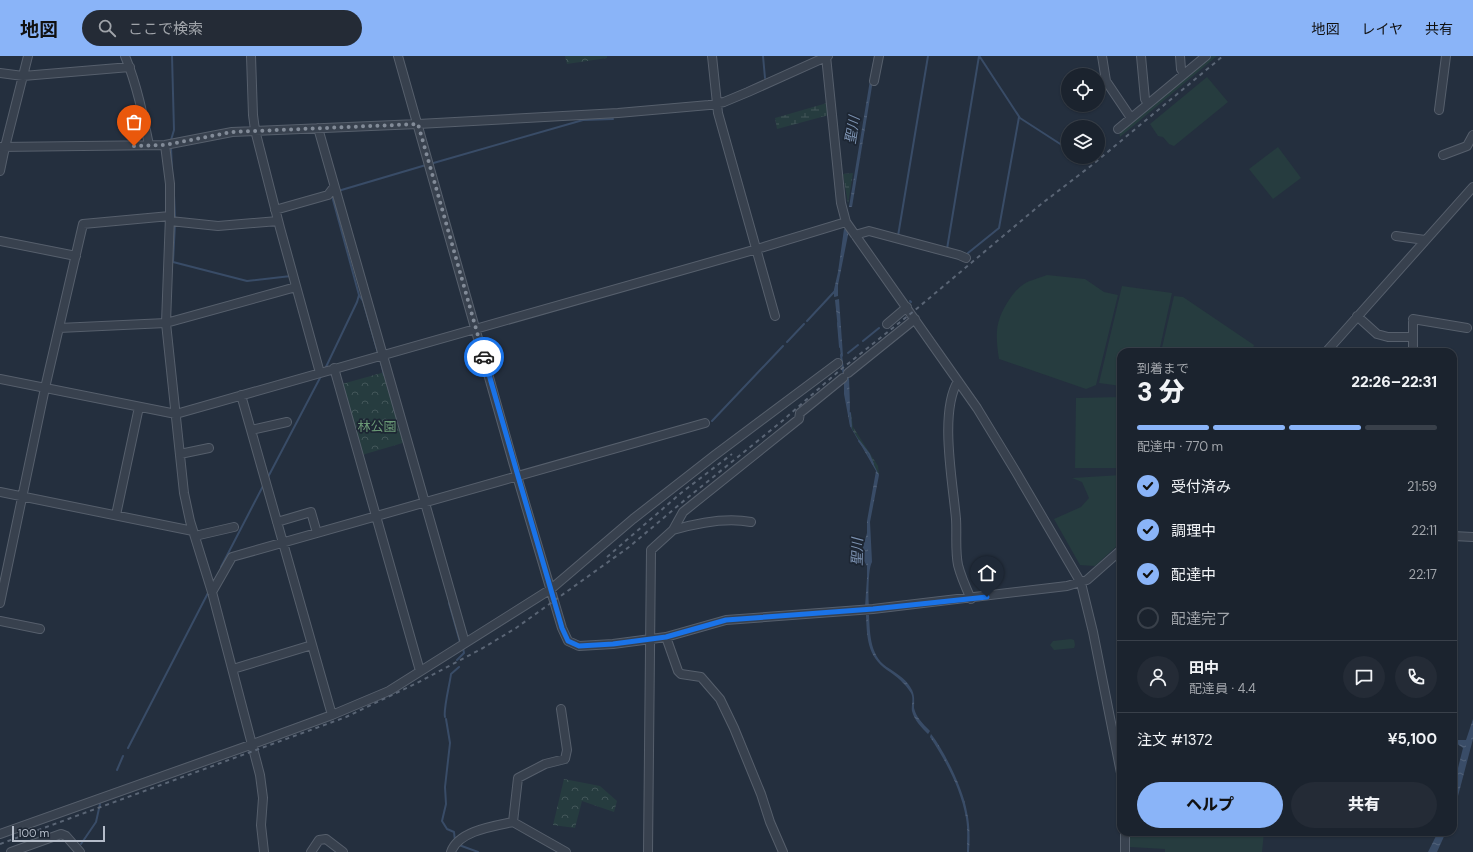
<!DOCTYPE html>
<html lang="ja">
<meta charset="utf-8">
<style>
:root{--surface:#1b232e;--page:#242b36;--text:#f1f3f6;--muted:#a0a4aa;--line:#39404a;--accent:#8ab4f8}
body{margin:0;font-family:"DM Sans","Noto Sans JP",sans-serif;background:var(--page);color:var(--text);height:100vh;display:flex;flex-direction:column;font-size:15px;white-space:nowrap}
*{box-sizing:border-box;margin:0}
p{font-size:13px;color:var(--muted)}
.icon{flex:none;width:22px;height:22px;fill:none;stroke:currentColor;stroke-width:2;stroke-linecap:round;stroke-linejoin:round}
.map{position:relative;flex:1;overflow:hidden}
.sheet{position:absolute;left:1117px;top:292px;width:340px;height:488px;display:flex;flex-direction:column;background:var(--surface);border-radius:12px;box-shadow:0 1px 3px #0004,0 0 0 1px var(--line)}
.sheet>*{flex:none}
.controls{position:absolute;left:1061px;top:12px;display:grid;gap:8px}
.controls a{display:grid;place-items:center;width:44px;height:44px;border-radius:50%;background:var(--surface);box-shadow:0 1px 3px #0004,0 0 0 1px var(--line);font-size:20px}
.scale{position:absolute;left:12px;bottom:10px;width:93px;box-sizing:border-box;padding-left:4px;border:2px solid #b4bcc9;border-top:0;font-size:11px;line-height:14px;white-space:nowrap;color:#b4bcc9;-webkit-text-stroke:3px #1d2633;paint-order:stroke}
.pin{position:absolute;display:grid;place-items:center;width:34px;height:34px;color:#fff;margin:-41px -17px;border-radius:50% 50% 50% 0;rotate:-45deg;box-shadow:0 0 4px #0007}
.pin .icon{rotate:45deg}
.courier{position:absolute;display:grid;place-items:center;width:40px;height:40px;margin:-20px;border:3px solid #1a73e8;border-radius:50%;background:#fff;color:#222;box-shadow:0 1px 5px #0007}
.head em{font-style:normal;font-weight:800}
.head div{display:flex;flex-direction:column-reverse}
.head{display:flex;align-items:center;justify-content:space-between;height:68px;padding:0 20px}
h1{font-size:26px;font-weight:800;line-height:30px}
.bar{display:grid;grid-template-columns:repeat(4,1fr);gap:6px 4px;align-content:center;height:48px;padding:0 20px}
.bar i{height:5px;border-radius:3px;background:var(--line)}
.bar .on{background:var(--accent)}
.bar p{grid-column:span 4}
.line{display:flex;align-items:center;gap:10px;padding:0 20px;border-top:1px solid var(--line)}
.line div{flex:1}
.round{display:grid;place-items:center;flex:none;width:42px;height:42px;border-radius:21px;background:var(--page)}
ol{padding:0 20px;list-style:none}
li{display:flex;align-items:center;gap:12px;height:44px}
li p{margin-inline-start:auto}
li .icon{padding:4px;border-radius:50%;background:var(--accent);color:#111;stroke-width:4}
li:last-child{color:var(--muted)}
li i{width:22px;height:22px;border:2px solid var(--line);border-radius:50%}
.button{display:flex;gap:8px;margin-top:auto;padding:8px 20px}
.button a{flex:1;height:46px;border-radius:24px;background:var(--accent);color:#111;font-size:16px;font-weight:800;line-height:46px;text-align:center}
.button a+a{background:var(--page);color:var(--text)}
header{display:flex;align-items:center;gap:24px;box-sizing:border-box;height:56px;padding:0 20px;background:var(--accent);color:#111}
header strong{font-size:19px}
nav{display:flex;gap:22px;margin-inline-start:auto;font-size:14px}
.search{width:280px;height:36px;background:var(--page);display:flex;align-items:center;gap:10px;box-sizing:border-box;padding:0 14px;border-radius:22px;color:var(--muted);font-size:15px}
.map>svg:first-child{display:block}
.green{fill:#263c3f}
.forest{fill:url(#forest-crowns)}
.wetland{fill:url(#wetland-marsh)}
.water{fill:url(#water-ripples)}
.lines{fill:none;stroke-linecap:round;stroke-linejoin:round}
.stream{stroke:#394c67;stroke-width:2}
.minor-casing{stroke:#565f6c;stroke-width:10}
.minor{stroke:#38414e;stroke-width:8}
.rail{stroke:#5a6575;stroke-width:2;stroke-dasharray:4 4;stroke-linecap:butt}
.done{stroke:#828b98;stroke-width:4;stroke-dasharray:0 7.2}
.route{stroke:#1a73e8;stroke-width:5}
.labels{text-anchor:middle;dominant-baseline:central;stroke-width:3.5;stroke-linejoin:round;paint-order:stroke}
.park-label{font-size:13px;fill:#6b9a76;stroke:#1d2633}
.water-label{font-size:14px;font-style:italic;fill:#7c92b1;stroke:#1d2633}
</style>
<header>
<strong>地図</strong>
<div class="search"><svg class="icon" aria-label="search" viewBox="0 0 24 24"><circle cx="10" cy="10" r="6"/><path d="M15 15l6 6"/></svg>ここで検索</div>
<nav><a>地図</a><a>レイヤ</a><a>共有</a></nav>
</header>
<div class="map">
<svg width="1473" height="796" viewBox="0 0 1473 796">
<defs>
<pattern id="forest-crowns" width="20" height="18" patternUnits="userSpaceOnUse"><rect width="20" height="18" fill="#263c3f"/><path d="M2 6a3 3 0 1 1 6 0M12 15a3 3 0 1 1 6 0" fill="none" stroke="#435659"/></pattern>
<pattern id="wetland-marsh" width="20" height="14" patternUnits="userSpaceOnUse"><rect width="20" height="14" fill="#263c3f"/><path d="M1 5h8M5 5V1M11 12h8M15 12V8" fill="none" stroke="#435659"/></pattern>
<pattern id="water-ripples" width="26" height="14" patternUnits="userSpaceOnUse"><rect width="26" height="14" fill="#394c67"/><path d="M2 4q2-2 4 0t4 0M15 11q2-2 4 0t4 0" fill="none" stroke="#53647b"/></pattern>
</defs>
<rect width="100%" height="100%" fill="#242f3e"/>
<path class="green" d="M1210,0h7l-97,81 -1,-6z
M1207,21l21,25 -54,44 -5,-2 -6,-7 -5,-1 -8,-12z
M1278,91l23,31 -28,21 -24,-30z
M1047,219l38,4 19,13 14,3 -22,90 -10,4 -87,-30c-4,-26 -4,-39 12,-62 3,-4 8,-10 13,-13 6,-4 16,-6 23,-9z
M1122,230l50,7 -13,59h-38v34l-22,-3z
M1174,240l9,1 71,48 -2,7h-91z
M1121,341v71h-46l1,-70z
M1121,419v67l-26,24 -15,-1 -26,-46 27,-12 8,-9 -7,-16 -10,-4z
M1071,583l3,1 1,5 -1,3 -20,2 -4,-5 3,-4z
M1129,776h135l-2,20h-97v-3l-35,-2z"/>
<path class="forest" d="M565,0h42v2l-40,6z
M385,316l21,70 -44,13 -20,-71z
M564,723l36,7 17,15 -3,11 -32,-11 -7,27 -22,-3z"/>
<path class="wetland" d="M827,47l2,12 -52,14 -2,-11z
M853,117l-5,31 -5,-30z
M851,357l2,14 25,39 1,9 -27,-46 -3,-13z"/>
<path class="water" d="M874,0h3l-25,151h-3z
M844,173l5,1 -11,55v11l-4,1v-3h-1l5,-22z
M839,243l4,57 -2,2 -6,-58z
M849,320c0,8 2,36 0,40l3,13 20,32 7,14 -9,47 2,40c-4,6 -4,36 -3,45h-4l2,-29v-12l-3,-5 -1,-14 4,-14v-12l9,-50 -26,-45 -6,-32v-14z
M866,559h3c1,20 1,43 21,54 9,6 17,11 22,21 3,6 2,12 2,18 2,9 9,16 16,23l-2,3c-6,-6 -14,-14 -16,-23 -1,-5 2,-13 -1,-18 -6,-10 -15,-17 -24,-23 -20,-14 -20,-33 -21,-55z
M1473,663v20l-20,76v-27l10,-40 -7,-5 1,-3h9z
M931,678c13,16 33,57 36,78 3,13 3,27 2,40h-2c0,-11 1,-23 -1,-34 -5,-29 -20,-57 -36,-81z
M1438,776h8l-9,20h-9z"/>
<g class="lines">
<path class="stream" d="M763,0l2,22
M980,1l40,61 48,31
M171,84l3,-10 -2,-74
M171,91l1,25
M1081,101l3,2
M430,108l153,-44 30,-1
M338,135l88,-26
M174,139l1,23
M175,167l-2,39 74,19 44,-5
M898,180l30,-180
M947,193l32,-193
M968,197l31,-25 20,-111
M359,239l4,6 15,52
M910,245l1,1
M807,265l27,-29
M838,267l2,24
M863,285l16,-13
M787,286l17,-18
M848,297l10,-8
M841,299l3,22
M380,302l4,17
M325,313l32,-67 2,-7 -27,-99 3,-2
M850,357l1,13
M712,365l71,-75
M859,385l10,13 4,10
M267,423l54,-103
M221,511l42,-81
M449,547l11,39
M457,604l7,-7 -1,-5
M445,661c-2,-7 5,-34 6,-43l8,-7
M446,663l4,24 -5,44 1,17 -4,17 5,8 7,3 1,9
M128,692l81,-157
M117,714l6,-14
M81,788l15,-22 4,-18
M459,789l19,7"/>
<defs>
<path id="minor" d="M125,0c12,29 18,59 24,89
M251,0l2,59 2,15 25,98 40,145
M398,0l119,420 45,152 6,13 11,5 34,-2 53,-7 60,-17 147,-11 194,-23 20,-6 34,-30
M712,0l6,57 57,203
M826,0l15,147 5,19 131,186 39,64 65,111 12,49 28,141
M1102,0l4,25 25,37
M1141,0l4,43 3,5
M1180,0l1,13 3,5
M0,17l23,3 107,-9
M874,25l5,-25
M1439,54l7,-54
M318,72l147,515
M1118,73l88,-73
M165,89l5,39v32l-4,107 18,170 6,28 22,71 48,183 3,23 -2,27 3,27
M0,91l165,-2 67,-13 186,-8 200,-11 91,-8 15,-3 24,-10 80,-36
M1443,99l24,-9 6,-11
M0,115l5,-24 23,-91
M275,154l53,-15 6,-8
M170,165l48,5 60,-5
M855,179l14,-4 90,24 7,3
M1396,180l29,4
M0,185l76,15
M1357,260l20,18 11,3h25
M1413,263l54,9
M887,268l20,-17
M59,272l107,-5 130,-36
M1326,296l147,-165
M1413,296v-30
M334,312l86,303
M848,317l67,-54
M0,323l176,35 581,-165 89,-27
M958,325c-19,31 -5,102 -2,138 1,15 -1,31 2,46 3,12 8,23 13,34
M241,339l91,320
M251,374l36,-8
M180,398l29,-6
M0,436l193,39
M116,459l23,-108
M277,466l34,-10 6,21
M673,474c24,-7 53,-13 78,-8
M195,480l39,-9
M1453,480l20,1
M212,536l20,-35 473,-134
M0,547l45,-215 38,-164 87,-8
M0,565l40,8
M666,581l12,34 3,3 20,3 19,22 14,29 27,66 9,28 13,30
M233,613l79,-24
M513,766l5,-44 27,-14 20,-5 2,-9 -6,-41
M1125,776v20
M0,778l253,-90 79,-29 57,-24 162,-102 82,-70 82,-64 123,-92
M11,796l50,-18 5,2 14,16
M311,796l8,-12 7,-1 17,13
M451,796c7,-21 43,-26 62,-30l53,30
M648,796l3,-302 22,-20 10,-18 116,-93 1,-6 43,-35"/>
</defs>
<use href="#minor" class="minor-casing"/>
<use href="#minor" class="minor"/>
<path class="rail" d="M607,501l74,-64 51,-39
M0,788l346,-127 71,-34 66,-35 33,-20 113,-81 57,-48 95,-77 59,-52 74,-59 126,-106 52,-40 131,-109"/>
</g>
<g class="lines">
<path class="done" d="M134,90l31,-1 67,-13 186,-8 66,233"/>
<path class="route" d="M484,301l34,119 44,152 6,13 11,5 34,-2 53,-7 60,-17 147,-11 114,-12"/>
</g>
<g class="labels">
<g class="park-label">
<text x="377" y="370">林公園</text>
</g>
<g class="water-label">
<text transform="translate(852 74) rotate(-81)">聖川</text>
<text transform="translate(857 496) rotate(-89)">聖川</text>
</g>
</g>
</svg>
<div class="controls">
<a><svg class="icon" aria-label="locate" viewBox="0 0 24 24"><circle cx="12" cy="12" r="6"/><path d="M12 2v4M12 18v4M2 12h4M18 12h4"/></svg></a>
<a><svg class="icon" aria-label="layers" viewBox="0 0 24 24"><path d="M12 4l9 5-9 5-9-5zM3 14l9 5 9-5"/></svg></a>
</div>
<div class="scale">100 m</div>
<div class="pin" style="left:134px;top:90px;background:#ea580c"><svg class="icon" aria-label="bag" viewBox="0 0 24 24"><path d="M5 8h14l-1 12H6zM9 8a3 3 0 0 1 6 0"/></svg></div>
<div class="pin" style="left:987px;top:541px;background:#1f2937"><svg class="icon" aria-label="home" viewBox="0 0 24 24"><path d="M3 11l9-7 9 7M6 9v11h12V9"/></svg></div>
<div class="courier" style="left:484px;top:301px"><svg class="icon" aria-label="car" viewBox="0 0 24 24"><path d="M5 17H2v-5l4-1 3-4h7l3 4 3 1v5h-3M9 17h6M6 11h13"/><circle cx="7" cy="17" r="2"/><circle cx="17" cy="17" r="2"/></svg></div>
<section class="sheet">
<div class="head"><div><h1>3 分</h1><p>到着まで</p></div><em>22:26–22:31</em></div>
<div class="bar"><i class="on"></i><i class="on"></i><i class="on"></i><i></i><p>配達中 · 770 m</p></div>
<ol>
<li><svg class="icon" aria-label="check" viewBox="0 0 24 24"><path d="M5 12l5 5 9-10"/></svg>受付済み<p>21:59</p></li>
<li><svg class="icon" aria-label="check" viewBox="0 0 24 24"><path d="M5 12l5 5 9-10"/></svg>調理中<p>22:11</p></li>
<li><svg class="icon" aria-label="check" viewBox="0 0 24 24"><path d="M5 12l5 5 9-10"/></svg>配達中<p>22:17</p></li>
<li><i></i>配達完了</li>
</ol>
<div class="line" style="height:72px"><a class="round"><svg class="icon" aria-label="person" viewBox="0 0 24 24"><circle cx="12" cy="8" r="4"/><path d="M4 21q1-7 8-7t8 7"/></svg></a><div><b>田中</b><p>配達員 · 4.4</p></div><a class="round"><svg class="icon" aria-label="chat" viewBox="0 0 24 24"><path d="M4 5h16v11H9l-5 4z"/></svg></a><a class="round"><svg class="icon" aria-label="phone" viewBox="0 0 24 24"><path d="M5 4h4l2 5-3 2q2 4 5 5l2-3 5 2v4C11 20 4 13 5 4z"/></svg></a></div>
<div class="line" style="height:52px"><div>注文 #1372</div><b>¥5,100</b></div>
<div class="button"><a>ヘルプ</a><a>共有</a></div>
</section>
</div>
